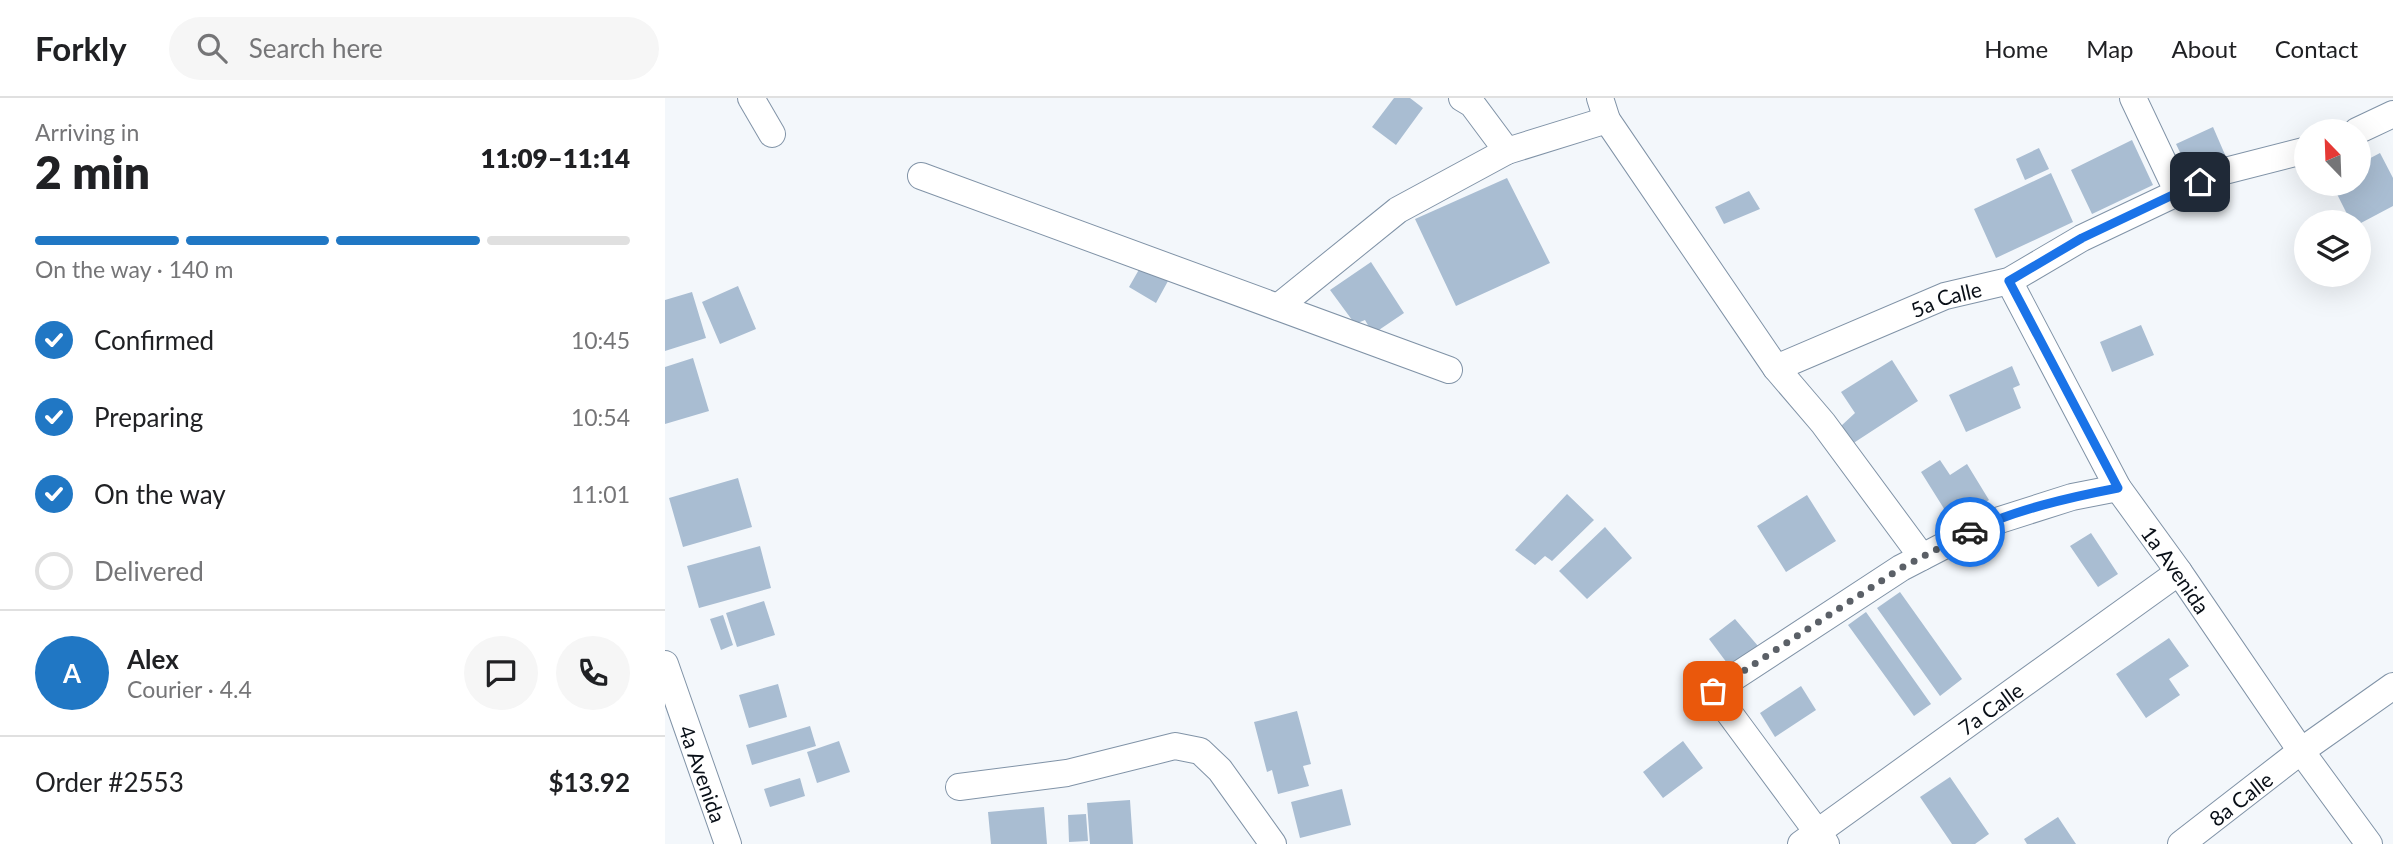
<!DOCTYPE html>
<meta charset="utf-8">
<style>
:root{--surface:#fff;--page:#f6f6f6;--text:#202124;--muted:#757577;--line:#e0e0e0;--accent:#2077c4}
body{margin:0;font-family:Lato,sans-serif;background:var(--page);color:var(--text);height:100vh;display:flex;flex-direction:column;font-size:26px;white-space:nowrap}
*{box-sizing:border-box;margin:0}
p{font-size:23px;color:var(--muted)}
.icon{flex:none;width:38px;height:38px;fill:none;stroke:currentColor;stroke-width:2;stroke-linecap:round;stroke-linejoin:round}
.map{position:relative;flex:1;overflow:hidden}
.details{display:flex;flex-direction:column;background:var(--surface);width:665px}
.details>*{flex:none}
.needle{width:46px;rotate:337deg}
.buttons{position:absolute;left:1629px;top:21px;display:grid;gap:14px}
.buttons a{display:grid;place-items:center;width:77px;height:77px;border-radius:50%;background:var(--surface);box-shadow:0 7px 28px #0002;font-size:35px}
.pin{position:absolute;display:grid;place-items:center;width:60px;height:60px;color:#fff;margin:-30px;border-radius:14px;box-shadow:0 4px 10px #0006}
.courier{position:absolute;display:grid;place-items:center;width:70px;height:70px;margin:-35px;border:5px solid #1a73e8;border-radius:50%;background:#fff;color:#222;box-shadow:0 2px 9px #0007}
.summary em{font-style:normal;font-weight:800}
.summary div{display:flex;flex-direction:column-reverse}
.summary{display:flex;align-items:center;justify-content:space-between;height:119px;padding:0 35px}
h1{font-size:46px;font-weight:800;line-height:52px}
.bar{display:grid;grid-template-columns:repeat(4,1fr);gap:10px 7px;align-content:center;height:84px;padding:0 35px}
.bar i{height:9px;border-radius:5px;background:var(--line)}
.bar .current{background:var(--accent)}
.bar p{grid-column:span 4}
.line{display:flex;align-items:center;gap:18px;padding:0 35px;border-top:2px solid var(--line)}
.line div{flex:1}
.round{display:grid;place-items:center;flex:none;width:74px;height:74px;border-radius:37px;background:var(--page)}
ol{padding:0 35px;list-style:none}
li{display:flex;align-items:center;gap:21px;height:77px}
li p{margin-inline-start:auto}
li .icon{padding:7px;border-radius:50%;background:var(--accent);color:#fff;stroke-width:4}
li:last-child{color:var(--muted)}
li i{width:38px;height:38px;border:4px solid var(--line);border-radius:50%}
header{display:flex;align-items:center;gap:42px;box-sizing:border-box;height:98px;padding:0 35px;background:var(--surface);border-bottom:2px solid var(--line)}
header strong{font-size:33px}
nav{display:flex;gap:38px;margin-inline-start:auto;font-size:24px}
.search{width:490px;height:63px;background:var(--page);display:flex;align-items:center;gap:18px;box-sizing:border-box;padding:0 24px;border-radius:38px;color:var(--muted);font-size:26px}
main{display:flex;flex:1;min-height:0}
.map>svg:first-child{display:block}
.building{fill:#a9bdd2}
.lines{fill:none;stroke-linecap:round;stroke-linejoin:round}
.street-casing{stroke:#8093a7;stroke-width:28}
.street{stroke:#fff;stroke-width:26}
.done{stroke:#5b6067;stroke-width:7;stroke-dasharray:0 12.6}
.route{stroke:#1a73e8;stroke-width:9}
.labels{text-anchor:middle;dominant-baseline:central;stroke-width:5;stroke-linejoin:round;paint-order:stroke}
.street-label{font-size:21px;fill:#090f17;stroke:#fff}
</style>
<header>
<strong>Forkly</strong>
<div class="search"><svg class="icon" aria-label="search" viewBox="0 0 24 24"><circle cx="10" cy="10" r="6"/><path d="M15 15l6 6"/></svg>Search here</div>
<nav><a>Home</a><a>Map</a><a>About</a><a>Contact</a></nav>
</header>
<main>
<section class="details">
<div class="summary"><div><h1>2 min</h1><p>Arriving in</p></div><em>11:09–11:14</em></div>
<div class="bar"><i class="current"></i><i class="current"></i><i class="current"></i><i></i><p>On the way · 140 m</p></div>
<ol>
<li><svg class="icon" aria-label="check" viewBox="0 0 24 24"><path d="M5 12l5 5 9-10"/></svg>Confirmed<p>10:45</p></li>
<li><svg class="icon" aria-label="check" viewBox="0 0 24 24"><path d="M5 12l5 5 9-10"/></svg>Preparing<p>10:54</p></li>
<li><svg class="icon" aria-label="check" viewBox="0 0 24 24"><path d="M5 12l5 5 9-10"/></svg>On the way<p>11:01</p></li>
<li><i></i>Delivered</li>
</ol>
<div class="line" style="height:126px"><b class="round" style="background:var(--accent);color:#fff">A</b><div><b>Alex</b><p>Courier · 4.4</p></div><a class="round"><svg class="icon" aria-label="chat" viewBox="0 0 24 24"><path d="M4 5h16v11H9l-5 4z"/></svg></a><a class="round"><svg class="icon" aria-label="phone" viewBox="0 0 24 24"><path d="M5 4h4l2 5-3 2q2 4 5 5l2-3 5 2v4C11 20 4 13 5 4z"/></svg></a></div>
<div class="line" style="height:91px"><div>Order #2553</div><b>$13.92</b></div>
</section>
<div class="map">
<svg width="1728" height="746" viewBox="0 0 1728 746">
<rect width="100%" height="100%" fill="#f3f7fb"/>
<path class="building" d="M729,0h16l13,10 -27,37 -24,-18z
M1548,29l13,30 -36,16 -14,-29z
M1467,42l21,45 -61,29 -21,-44z
M1374,50l10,21 -24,11 -9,-21z
M1715,55l13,25v28l-34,18 -8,-2 -19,-38h27v-20z
M1386,75l22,49 -77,36 -22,-49z
M842,80l43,85 -94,43 -41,-87z
M1084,93l11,18 -36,15 -9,-17z
M706,164l33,51 -31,21 -8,-14 -10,4 -25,-34z
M476,168l27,15 -12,22 -27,-16z
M73,188l18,43 -36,15 -18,-42z
M27,194l14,46 -41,13v-51z
M1476,227l13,30 -42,17 -12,-30z
M28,260l16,53 -44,13v-57z
M1227,262l26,41 -66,43 -11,-18 14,-13 -14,-21z
M1347,268l8,19 -7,3 8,20 -55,24 -17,-37z
M1275,362l10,15 17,-11 22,36 -36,23 -32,-51z
M73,380l14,49 -69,20 -14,-49z
M902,396l27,26 -42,41 -7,-5 -10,9 -20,-15z
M1142,397l29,46 -50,31 -29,-46z
M940,429l27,31 -45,41 -28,-28z
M1426,435l27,41 -20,13 -28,-41z
M95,448l11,42 -72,20 -12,-42z
M1235,494l62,87 -22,17 -63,-88z
M99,503l11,34 -38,12 -11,-34z
M1201,514l65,92 -17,12 -66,-91z
M58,517l10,30 -12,5 -11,-31z
M1070,521l23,27 -28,21 -21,-28z
M1504,540l20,28 -20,13 11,16 -34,23 -30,-44z
M113,586l9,33 -38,11 -10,-33z
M1136,588l15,24 -41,27 -15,-24z
M632,613l14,53 -8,2 6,20 -31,8 -6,-24 -5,2 -13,-50z
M145,628l6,20 -64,19 -6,-20z
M174,643l11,31 -33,11 -10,-31z
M1018,643l20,27 -40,30 -20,-26z
M1285,679l39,57 -14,10h-23l-32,-47z
M135,680l5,18 -35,11 -6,-18z
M677,691l9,36 -51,13 -9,-36z
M465,702l3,44h-43l-3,-41z
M379,709l3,37h-56l-3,-32z
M421,716l2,27 -19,1 -1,-27z
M1393,719l18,27h-49l-3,-5z"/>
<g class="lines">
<defs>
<g id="street">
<path d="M86,0l21,36"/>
<path d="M797,0l10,6 35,47"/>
<path d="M935,0l7,22 169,248 47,55 99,134"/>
<path d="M1468,0l45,95"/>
<path d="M1692,33l36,-17"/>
<path d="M256,78l528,194"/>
<path id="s1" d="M1344,183l109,207 61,84 122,179 68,93"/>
<path d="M613,209l120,-97 109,-59 100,-31"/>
<path id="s2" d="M1111,270l169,-72 64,-15 73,-43 139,-66 86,-22"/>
<path id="s3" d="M0,566l63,180"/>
<path d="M294,689l108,-14 108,-27 25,5 20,19 53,74"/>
<path id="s4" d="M1136,746l378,-272"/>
<path d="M1161,746l-113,-153 188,-123 83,-43 88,-28 46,-9"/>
<path id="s5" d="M1516,746l120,-93 92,-65"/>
</g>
</defs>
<use href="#street" class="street-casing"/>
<use href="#street" class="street"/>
</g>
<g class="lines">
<path class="done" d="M1048,593l188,-123 69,-36"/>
<path class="route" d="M1305,434c42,-22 101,-35 148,-44l-109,-207 73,-43 118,-56"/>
</g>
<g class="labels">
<g class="street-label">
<text stroke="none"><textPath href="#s2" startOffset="184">5a Calle</textPath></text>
<text stroke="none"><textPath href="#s1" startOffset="334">1a Avenida</textPath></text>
<text stroke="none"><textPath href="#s4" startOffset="233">7a Calle</textPath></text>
<text stroke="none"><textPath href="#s3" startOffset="116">4a Avenida</textPath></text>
<text stroke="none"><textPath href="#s5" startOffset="75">8a Calle</textPath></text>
</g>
</g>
</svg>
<div class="buttons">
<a><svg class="needle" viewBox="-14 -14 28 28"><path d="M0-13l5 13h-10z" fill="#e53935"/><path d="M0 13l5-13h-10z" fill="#757577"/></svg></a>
<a><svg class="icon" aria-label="layers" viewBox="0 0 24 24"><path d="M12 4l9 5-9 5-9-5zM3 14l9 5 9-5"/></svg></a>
</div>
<div class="pin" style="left:1048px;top:593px;background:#ea580c"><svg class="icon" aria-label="bag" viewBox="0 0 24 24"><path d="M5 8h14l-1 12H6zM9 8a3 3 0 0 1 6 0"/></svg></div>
<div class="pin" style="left:1535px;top:84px;background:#1f2937"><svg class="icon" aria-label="home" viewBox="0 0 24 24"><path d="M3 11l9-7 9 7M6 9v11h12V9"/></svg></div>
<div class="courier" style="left:1305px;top:434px"><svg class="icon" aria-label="car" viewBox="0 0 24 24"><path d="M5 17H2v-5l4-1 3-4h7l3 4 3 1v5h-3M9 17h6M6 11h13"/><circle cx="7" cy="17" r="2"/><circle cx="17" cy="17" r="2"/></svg></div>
</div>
</main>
